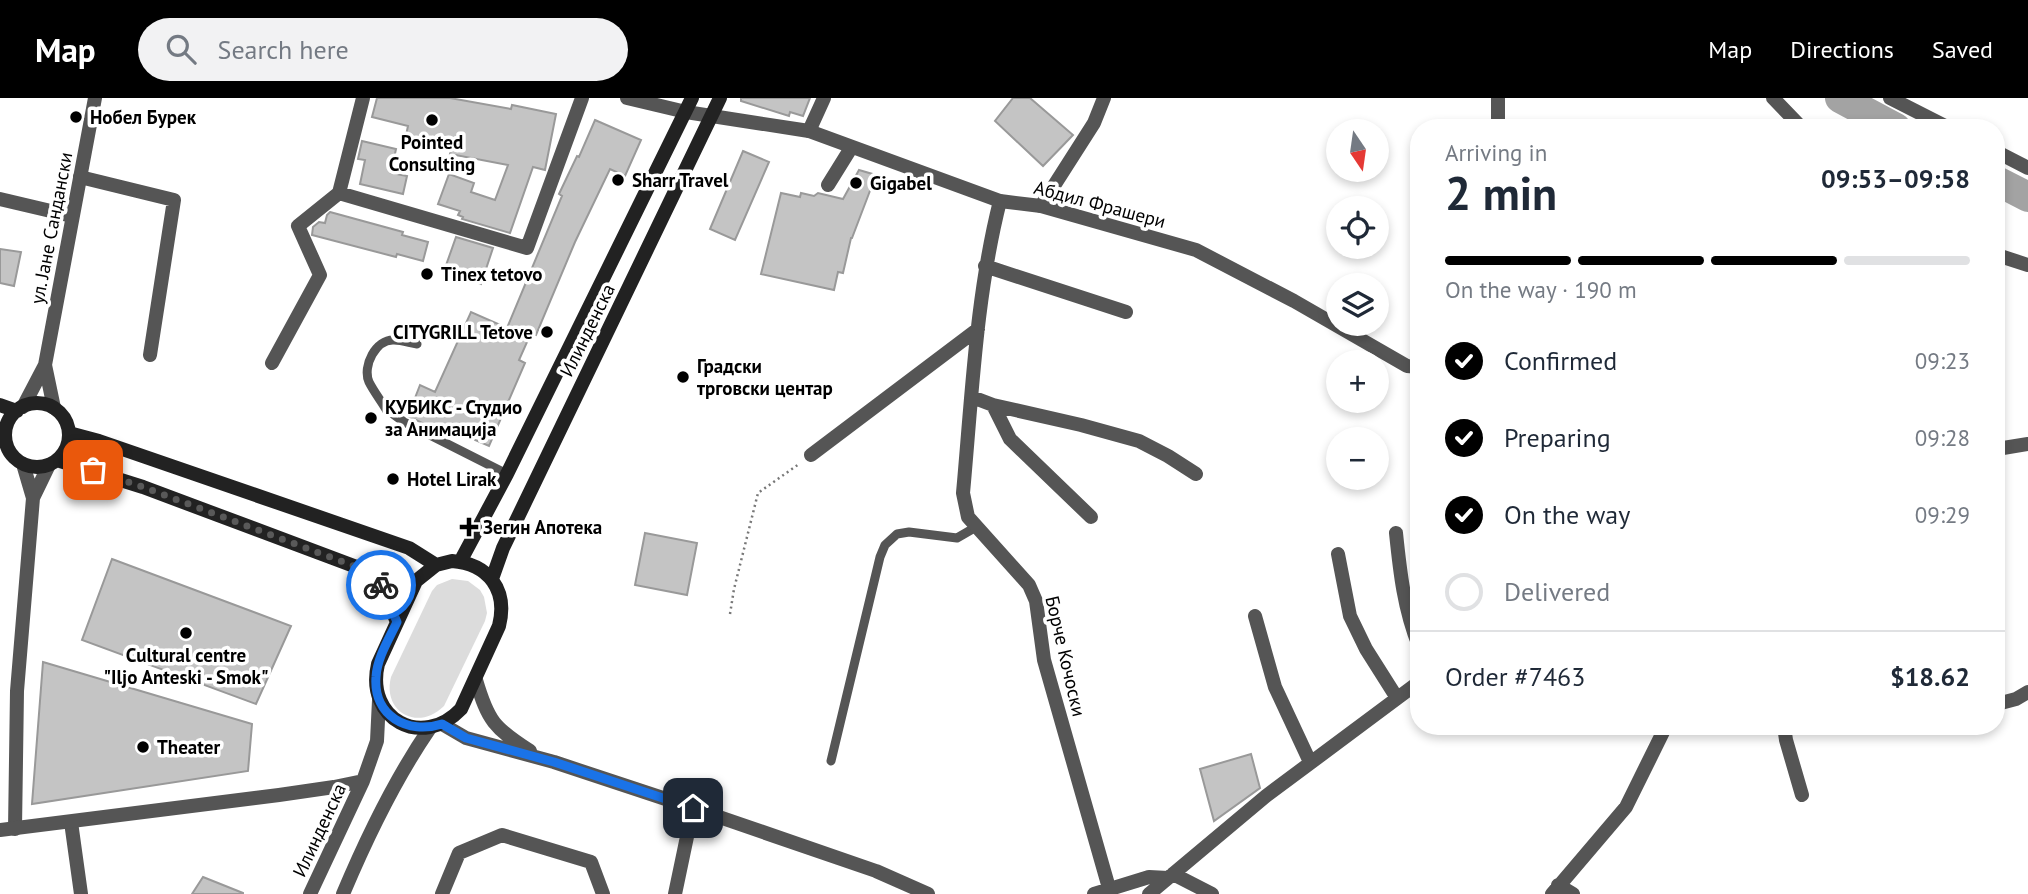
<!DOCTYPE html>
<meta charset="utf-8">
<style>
:root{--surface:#fff;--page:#f2f2f3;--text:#1f2937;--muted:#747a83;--line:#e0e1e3;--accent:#000}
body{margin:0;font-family:"PT Sans",sans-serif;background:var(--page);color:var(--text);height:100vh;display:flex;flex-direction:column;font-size:26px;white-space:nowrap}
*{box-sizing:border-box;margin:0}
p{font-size:23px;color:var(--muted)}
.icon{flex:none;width:38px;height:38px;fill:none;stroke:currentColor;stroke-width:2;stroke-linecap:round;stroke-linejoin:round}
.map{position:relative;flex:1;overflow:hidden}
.sheet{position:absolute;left:1410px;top:21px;width:595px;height:616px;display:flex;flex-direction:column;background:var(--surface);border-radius:28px;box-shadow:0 4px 10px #0003}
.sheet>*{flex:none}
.needle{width:46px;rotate:167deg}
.buttons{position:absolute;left:1326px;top:21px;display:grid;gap:14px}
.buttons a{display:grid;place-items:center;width:63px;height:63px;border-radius:50%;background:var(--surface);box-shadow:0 4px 10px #0003;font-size:35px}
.pin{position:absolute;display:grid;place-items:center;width:60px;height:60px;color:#fff;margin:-30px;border-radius:14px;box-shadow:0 4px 10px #0006}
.courier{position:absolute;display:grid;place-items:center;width:70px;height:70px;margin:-35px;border:5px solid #1a73e8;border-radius:50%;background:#fff;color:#222;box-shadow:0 2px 9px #0007}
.headline em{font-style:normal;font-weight:800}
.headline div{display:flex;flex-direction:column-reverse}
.headline{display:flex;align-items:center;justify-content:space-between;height:119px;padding:0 35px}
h1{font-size:46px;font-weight:800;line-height:52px}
.bar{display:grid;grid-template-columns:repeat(4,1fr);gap:10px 7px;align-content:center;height:84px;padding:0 35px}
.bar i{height:9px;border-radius:5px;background:var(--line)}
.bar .on{background:var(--accent)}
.bar p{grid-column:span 4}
.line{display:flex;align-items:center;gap:18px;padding:0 35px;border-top:2px solid var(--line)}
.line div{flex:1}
ol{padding:0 35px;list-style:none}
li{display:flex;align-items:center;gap:21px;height:77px}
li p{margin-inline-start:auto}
li .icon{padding:7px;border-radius:50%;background:var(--accent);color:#fff;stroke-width:4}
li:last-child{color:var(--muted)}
li i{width:38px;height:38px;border:4px solid var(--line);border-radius:50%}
header{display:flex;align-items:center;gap:42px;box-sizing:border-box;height:98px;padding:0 35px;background:var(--accent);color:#fff}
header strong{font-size:33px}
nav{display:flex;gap:38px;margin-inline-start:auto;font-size:24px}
.search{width:490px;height:63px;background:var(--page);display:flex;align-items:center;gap:18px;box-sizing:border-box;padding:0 24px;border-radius:38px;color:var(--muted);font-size:26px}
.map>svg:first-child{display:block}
.green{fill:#dcdcdc}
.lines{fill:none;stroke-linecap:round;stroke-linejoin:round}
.river{stroke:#a3a3a3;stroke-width:30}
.building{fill:#c4c4c4;stroke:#999;stroke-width:2}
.path{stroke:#777;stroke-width:2.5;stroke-dasharray:2 3.5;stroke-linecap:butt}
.service{stroke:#555;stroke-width:9}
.minor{stroke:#555;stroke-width:14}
.tertiary{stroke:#555;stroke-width:14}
.secondary{stroke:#222;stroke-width:14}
.done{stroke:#595959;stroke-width:7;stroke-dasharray:0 12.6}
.route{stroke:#1a73e8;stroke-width:9}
.poi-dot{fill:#000;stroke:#fff;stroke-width:2.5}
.labels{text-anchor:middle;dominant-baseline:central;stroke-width:7;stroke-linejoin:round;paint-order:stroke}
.poi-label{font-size:19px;font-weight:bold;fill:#000;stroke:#fff;text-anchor:start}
.street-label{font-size:19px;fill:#000;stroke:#fff}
</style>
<header>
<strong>Map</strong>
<div class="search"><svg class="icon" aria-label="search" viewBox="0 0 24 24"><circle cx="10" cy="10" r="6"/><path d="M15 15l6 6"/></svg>Search here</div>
<nav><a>Map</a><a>Directions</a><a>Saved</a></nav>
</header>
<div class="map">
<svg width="2028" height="796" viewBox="0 0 2028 796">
<rect width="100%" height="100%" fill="#fff"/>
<path class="green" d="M452,481l16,2 12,9 4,7 3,16 -2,8 -41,85c-26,26 -62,6 -53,-29l41,-86 5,-6z"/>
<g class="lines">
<path class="river" d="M1840,0l56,30
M1997,83l31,16"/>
</g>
<path class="building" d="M377,0h73l61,11 1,-4 44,9 -11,56 -12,-3 -23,66 -48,-14 1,-2 -5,-2 2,-4 -22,-7 11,-30 25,9 -3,9 24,8 13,-35 -58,-11 1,-5 -46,-9 3,-14 -36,-9z
M741,0h69l-7,18 -13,-4 -1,4 -48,-15z
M1013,0h17l43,37 -30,31 -48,-45z
M595,22l46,20 -16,36 -15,-7 -35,73 -39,93 -5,-2 -12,27 6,3 -36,83 -44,-19 -3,6 -34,-17 12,-31 15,7 36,-80 36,16 55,-132 -3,-2 18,-38 2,1z
M362,43l34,8 -5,24 16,3 -4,18 -43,-10 5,-24 -7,-1z
M743,53l26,11 -34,78 -25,-11z
M859,72l17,5 -24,63h-1l-8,35 -5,-1 -4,18 -73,-16 20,-81 19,4 1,-4 13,3 4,-3 25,6z
M330,114l73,20 -1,3 26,7 -5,19 -26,-7 -1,3 -84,-22 1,-8 6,-5 6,1 2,-8z
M456,139l37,11 -12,36 -37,-13z
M0,151l21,3 -7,34 -14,-3z
M645,435l52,10 -10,52 -52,-10z
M112,461l179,67 -35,78 -174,-64z
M43,564l209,62 -4,47 -216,33z
M1251,656l9,34 -46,33 -14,-52z
M203,779l40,16v1h-51z"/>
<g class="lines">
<path class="path" d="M730,516l4,-25 24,-96 41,-29"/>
<path class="service" d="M387,313c-5,-9 -13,-19 -18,-29 -7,-16 7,-43 25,-42 8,0 16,3 23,4
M393,316l11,8 103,52
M831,663l49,-204 5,-12 12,-11 12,-2 48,6 19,-11"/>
<path class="minor" d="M1773,0l29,30
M1890,0l59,30
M1498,30v-30
M809,33l15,-33
M1997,54l31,16
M80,79l94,23 -24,155
M828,87l23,-37
M339,95l24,-95
M0,101l72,17
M1000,103c-24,95 -28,194 -37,292l5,24 61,68 7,16 8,59 65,228
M1041,108l53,-83 10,-25
M1997,157l31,10
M985,168l141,46
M272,265l48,-88 -22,-49 41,-33 188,55 55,-150
M972,299l21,8 17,34 81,78
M993,307l88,20 58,16 29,15 28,18
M811,357l167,-126
M33,400l16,-33
M1396,435c4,39 8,76 23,113
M1338,456l12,62 16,33 31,49
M1255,518l20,71 35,75
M1997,606l19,-5 12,-7
M1784,628l2,14 16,55
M693,710l183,63 52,23
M71,724l10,72
M15,731l2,-138 16,-193 -10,-34
M1173,776l39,20
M1558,787l15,9
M442,796l17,-41 43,-18 89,27 12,32
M1094,796l55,-17 19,1
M1149,796l117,-98 153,-114
M1552,796l74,-87 40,-81"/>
<path class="tertiary" d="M627,0l59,14 123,19 191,70 41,5 155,44 98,51 113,65 12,1
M45,267l9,43
M23,309l22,-42 50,-267
M1997,351l31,-5
M476,582c12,41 18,48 54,71
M442,626l24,14 88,24 139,46 -18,86
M0,732l279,-35 55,-8 29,-6
M310,796l53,-113 14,-40 2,-41
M343,796c24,-57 52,-115 87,-166"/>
<path class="secondary" d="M5 337a32 32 0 1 1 64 0a32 32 0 1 1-64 0Z
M0,307l17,6
M69,335l30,8 310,107 27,17
M57,362l86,27 227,85 10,11 17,39
M452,463c37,3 56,29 47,65l-38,83c-39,41 -96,10 -83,-45l38,-83 20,-16z
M460,464l47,-88 185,-376
M492,481l11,-31 217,-450"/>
</g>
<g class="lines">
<path class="done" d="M93,372l50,17 227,85 11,13"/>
<path class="route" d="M381,487l16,37c-8,17 -20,36 -21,55 -3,39 32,58 66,47l24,14 88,24 139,46"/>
</g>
<g class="poi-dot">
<circle cx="76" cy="19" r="7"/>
<circle cx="432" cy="22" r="7"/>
<circle cx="618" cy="82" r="7"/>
<circle cx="856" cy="85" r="7"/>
<circle cx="427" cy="176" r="7"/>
<circle cx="547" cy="234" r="7"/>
<circle cx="683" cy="279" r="7"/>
<circle cx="371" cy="320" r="7"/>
<circle cx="393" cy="381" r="7"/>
<path d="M465.5 418.5h7v7h7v7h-7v7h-7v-7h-7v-7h7z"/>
<circle cx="186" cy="535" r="7"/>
<circle cx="143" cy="649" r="7"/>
</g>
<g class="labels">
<g class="poi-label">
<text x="90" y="19">Нобел Бурек</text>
<text x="432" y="44" text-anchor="middle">Pointed<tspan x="432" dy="22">Consulting</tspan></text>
<text x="632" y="82">Sharr Travel</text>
<text x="870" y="85">Gigabel</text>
<text x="441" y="176">Tinex tetovo</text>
<text x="533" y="234" text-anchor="end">CITYGRILL Tetove</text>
<text x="697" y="268">Градски<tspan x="697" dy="22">трговски центар</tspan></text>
<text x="385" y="309">КУБИКС - Студио<tspan x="385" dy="22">за Анимација</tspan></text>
<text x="407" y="381">Hotel Lirak</text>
<text x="483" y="429">Зегин Апотека</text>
<text x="186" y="557" text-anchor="middle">Cultural centre<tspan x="186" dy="22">"Iljo Anteski - Smok"</tspan></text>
<text x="157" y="649">Theater</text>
</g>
<g class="street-label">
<text transform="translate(1100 106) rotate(15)">Абдил Фрашери</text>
<text transform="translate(51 130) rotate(-79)">ул. Јане Сандански</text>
<text transform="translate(587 232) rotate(-64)">Илинденска</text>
<text transform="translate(1066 558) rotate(77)">Борче Кочоски</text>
<text transform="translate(319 732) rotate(-65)">Илинденска</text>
</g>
</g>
</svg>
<div class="buttons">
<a><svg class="needle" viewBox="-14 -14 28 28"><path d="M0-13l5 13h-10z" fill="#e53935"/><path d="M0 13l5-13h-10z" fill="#747a83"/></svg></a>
<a><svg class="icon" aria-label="locate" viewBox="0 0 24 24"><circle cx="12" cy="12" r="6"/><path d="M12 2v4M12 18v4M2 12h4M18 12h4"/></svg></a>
<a><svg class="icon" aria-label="layers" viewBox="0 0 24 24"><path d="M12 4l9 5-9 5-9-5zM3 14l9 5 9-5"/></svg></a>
<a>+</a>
<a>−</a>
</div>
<div class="pin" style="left:93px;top:372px;background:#ea580c"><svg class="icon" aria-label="bag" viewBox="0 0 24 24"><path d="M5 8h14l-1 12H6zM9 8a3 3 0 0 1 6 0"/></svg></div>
<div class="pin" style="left:693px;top:710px;background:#1f2937"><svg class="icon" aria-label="home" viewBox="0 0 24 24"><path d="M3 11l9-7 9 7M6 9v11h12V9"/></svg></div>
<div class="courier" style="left:381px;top:487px"><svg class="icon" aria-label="bike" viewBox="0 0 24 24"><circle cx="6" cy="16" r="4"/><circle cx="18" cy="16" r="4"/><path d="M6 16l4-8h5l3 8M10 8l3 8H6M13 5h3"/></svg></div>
<section class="sheet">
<div class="headline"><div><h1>2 min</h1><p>Arriving in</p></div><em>09:53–09:58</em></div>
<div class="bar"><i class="on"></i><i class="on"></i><i class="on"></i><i></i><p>On the way · 190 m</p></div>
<ol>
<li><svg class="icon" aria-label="check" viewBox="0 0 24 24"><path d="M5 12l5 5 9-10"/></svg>Confirmed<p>09:23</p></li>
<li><svg class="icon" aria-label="check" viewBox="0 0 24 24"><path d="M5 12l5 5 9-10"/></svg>Preparing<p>09:28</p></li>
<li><svg class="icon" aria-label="check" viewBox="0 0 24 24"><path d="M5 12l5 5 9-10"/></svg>On the way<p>09:29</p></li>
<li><i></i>Delivered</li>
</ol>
<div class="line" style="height:91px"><div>Order #7463</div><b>$18.62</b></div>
</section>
</div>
